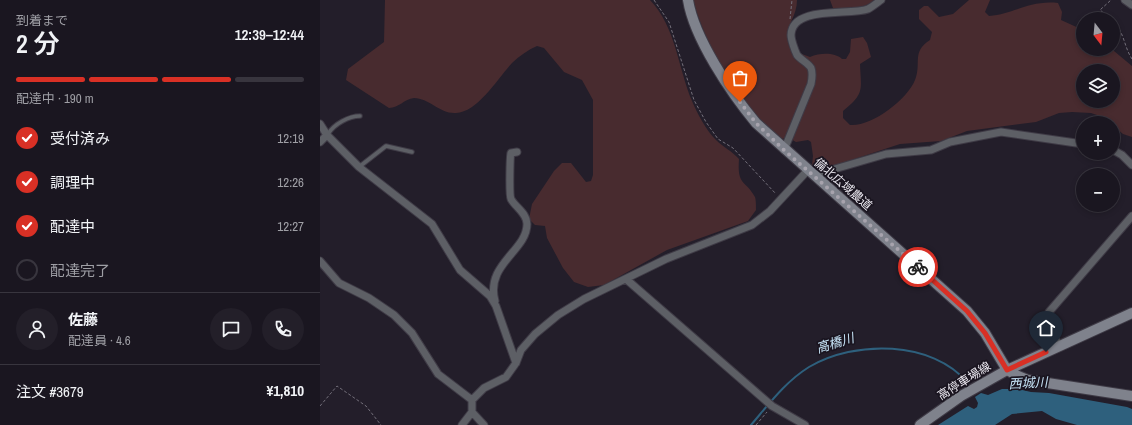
<!DOCTYPE html>
<html lang="ja">
<meta charset="utf-8">
<style>
:root{--surface:#1a1620;--page:#231f29;--text:#f1f3f6;--muted:#9f9fa5;--line:#38353e;--accent:#d93025}
body{margin:0;font-family:"Archivo Narrow","Noto Sans JP",sans-serif;background:var(--page);color:var(--text);height:100vh;display:flex;flex-direction:column;font-size:15px;white-space:nowrap}
*{box-sizing:border-box;margin:0}
p{font-size:13px;color:var(--muted)}
.icon{flex:none;width:22px;height:22px;fill:none;stroke:currentColor;stroke-width:2;stroke-linecap:round;stroke-linejoin:round}
.map{position:relative;flex:1;overflow:hidden}
.drawer{display:flex;flex-direction:column;background:var(--surface);width:320px}
.drawer>*{flex:none}
.needle{width:26px;rotate:164deg}
.tools{position:absolute;left:756px;top:12px;display:grid;gap:8px}
.tools a{display:grid;place-items:center;width:44px;height:44px;border-radius:50%;background:var(--surface);box-shadow:0 2px 6px #0003,0 0 0 1px var(--line);font-size:20px}
.pin{position:absolute;display:grid;place-items:center;width:34px;height:34px;color:#fff;margin:-41px -17px;border-radius:50% 50% 50% 0;rotate:-45deg;box-shadow:0 0 4px #0007}
.pin .icon{rotate:45deg}
.courier{position:absolute;display:grid;place-items:center;width:40px;height:40px;margin:-20px;border:3px solid #d93025;border-radius:50%;background:#fff;color:#222;box-shadow:0 1px 5px #0007}
.summary em{font-style:normal;font-weight:600}
.summary div{display:flex;flex-direction:column-reverse}
.summary{display:flex;align-items:center;justify-content:space-between;height:68px;padding:0 16px}
h1{font-size:26px;font-weight:600;line-height:30px}
.bar{display:grid;grid-template-columns:repeat(4,1fr);gap:6px 4px;align-content:center;height:48px;padding:0 16px}
.bar i{height:5px;border-radius:3px;background:var(--line)}
.bar .on{background:var(--accent)}
.bar p{grid-column:span 4}
.line{display:flex;align-items:center;gap:10px;padding:0 16px;border-top:1px solid var(--line)}
.line div{flex:1}
.round{display:grid;place-items:center;flex:none;width:42px;height:42px;border-radius:21px;background:var(--page)}
ol{padding:0 16px;list-style:none}
li{display:flex;align-items:center;gap:12px;height:44px}
li p{margin-inline-start:auto}
li .icon{padding:4px;border-radius:50%;background:var(--accent);color:#fff;stroke-width:4}
li:last-child{color:var(--muted)}
li i{width:22px;height:22px;border:2px solid var(--line);border-radius:50%}
main{display:flex;flex:1;min-height:0}
.map>svg:first-child{display:block}
.green{fill:#482b2f;fill-rule:evenodd}
.water{fill:#2e607d}
.lines{fill:none;stroke-linecap:round;stroke-linejoin:round}
.stream{stroke:#2e607d;stroke-width:2}
.lane-casing{stroke:#3f3b46;stroke-width:5.5}
.street-casing{stroke:#3f3b46;stroke-width:9}
.secondary-casing{stroke:#3f3b46;stroke-width:12}
.path{stroke:#74707b;stroke-width:1;stroke-dasharray:3 2;stroke-linecap:butt}
.lane{stroke:#5d5f65;stroke-width:3.5}
.street{stroke:#5d5f65;stroke-width:7}
.secondary{stroke:#7f828c;stroke-width:10}
.done{stroke:#a7a3ad;stroke-width:4;stroke-dasharray:0 7.2}
.route{stroke:#d93025;stroke-width:5}
.labels{text-anchor:middle;dominant-baseline:central;stroke-width:3.5;stroke-linejoin:round;paint-order:stroke}
.street-label{font-size:12px;fill:#eeebf3;stroke:#1a1520}
.water-label{font-size:13px;font-style:italic;fill:#c6e3f6;stroke:#1a1520}
</style>
<main>
<section class="drawer">
<div class="summary"><div><h1>2 分</h1><p>到着まで</p></div><em>12:39–12:44</em></div>
<div class="bar"><i class="on"></i><i class="on"></i><i class="on"></i><i></i><p>配達中 · 190 m</p></div>
<ol>
<li><svg class="icon" aria-label="check" viewBox="0 0 24 24"><path d="M5 12l5 5 9-10"/></svg>受付済み<p>12:19</p></li>
<li><svg class="icon" aria-label="check" viewBox="0 0 24 24"><path d="M5 12l5 5 9-10"/></svg>調理中<p>12:26</p></li>
<li><svg class="icon" aria-label="check" viewBox="0 0 24 24"><path d="M5 12l5 5 9-10"/></svg>配達中<p>12:27</p></li>
<li><i></i>配達完了</li>
</ol>
<div class="line" style="height:72px"><a class="round"><svg class="icon" aria-label="person" viewBox="0 0 24 24"><circle cx="12" cy="8" r="4"/><path d="M4 21q1-7 8-7t8 7"/></svg></a><div><b>佐藤</b><p>配達員 · 4.6</p></div><a class="round"><svg class="icon" aria-label="chat" viewBox="0 0 24 24"><path d="M4 5h16v11H9l-5 4z"/></svg></a><a class="round"><svg class="icon" aria-label="phone" viewBox="0 0 24 24"><path d="M5 4h4l2 5-3 2q2 4 5 5l2-3 5 2v4C11 20 4 13 5 4z"/></svg></a></div>
<div class="line" style="height:52px"><div>注文 #3679</div><b>¥1,810</b></div>
</section>
<div class="map">
<svg width="812" height="425" viewBox="0 0 812 425">
<rect width="100%" height="100%" fill="#231e2a"/>
<path class="green" d="M65,0h265c26,27 28,68 42,101 5,12 14,29 24,39 7,7 16,11 23,19 -2,27 6,20 16,38 1,3 1,9 1,13l-8,11 -81,29 -63,35 -16,2 -14,-5 -11,-14 -16,-30 -2,-12 -10,-1 -6,-6 3,-15 22,-33 8,-8h9l15,19 5,-1 2,-6v-75l-11,-20 -18,-8 -20,-24 -7,-2c-9,4 -18,10 -25,17 -14,15 -34,49 -56,50 -16,1 -27,-15 -42,-15 -10,1 -15,10 -25,10l-43,-28 2,-11 36,-27z
M373,0h104c0,21 -17,28 -6,50l19,7c10,-4 24,-5 32,2h4l4,-7 1,-13 12,-2 4,6 4,14 -11,7c1,26 5,29 -17,47v7l7,7c21,2 57,-25 65,-45 7,-17 -4,-28 15,-40l2,-8 -13,-13v-9l5,-4h4l11,11 14,-3 16,-14h21l-5,12 4,4c26,-2 40,-16 69,-13l4,9 -1,8 22,10v19h26l5,2 18,15v71l-9,-3 -7,-6 -3,-6 -7,-4 -15,-5 -19,-1 -13,1 -23,9 -69,9 -26,10 -41,3 -76,25 -12,-4 1,-9 -2,-14 -3,-2 -12,2c-6,-5 -15,-1 -22,-7 -4,-3 -7,-8 -10,-11 -3,-4 -8,-7 -12,-11 -24,-28 -49,-77 -59,-113zM763,71h30v30h-30z
M510,0h44c-9,9 -29,9 -41,8z"/>
<path class="water" d="M682,389h16l13,3 18,1 78,14 5,2v16h-55l-21,-6 -14,-8 -30,3 -17,11h-57l30,-19 6,3 3,-2 1,-4 -3,-6 6,-4 7,2z"/>
<g class="lines">
<path class="stream" d="M431,425c18,-21 34,-43 58,-58 46,-27 123,-27 159,16"/>
<defs>
<path id="lane" d="M8,134c6,-10 21,-18 32,-18
M39,167l27,-21 26,6"/>
<path id="street" d="M805,0l7,5
M0,124l7,11 32,32 73,57 28,46 30,26 6,10 20,57
M0,142l7,-7
M464,150l27,-66c1,-5 2,-11 0,-16 -3,-5 -10,-8 -14,-13 -2,-4 -6,-15 -6,-20 1,-30 59,-19 77,-26 4,-2 9,-6 13,-9
M793,150l9,5 10,10
M494,175l72,-21 45,-4 19,-8 51,-10 82,12
M0,261l19,22 30,15 25,17 18,18 26,41 34,26
M306,279l146,127 33,19
M175,301c-10,-37 32,-50 32,-77 0,-11 -12,-17 -16,-25 -2,-4 -1,-43 0,-46l6,-1
M739,346l-13,-26 3,-8 83,-96
M142,425l10,-13
M164,425l-12,-13v-12l12,-12 22,-11 10,-14 5,-13 14,-16 23,-19 26,-16 82,-40 86,-34 18,-14 38,-41"/>
<path id="secondary" d="M368,0c6,38 43,93 68,123l211,188 18,22 22,37 9,5 12,5 104,16
M600,425l41,-29 46,-26 125,-57"/>
</defs>
<use href="#lane" class="lane-casing"/>
<use href="#street" class="street-casing"/>
<use href="#secondary" class="secondary-casing"/>
<path class="path" d="M334,0l15,22 25,78 12,22 12,17 15,9 43,46
M470,19l2,-19
M791,19l-11,-9 11,-10
M793,21c11,10 11,26 19,38
M0,406l17,-20 29,20 15,19
M436,425l11,-13"/>
<use href="#lane" class="lane"/>
<use href="#street" class="street"/>
<use href="#secondary" class="secondary"/>
</g>
<g class="lines">
<path class="done" d="M420,102l16,21 28,27 134,117"/>
<path class="route" d="M598,267l49,44 18,22 22,37 39,-18"/>
</g>
<g class="labels">
<g class="street-label">
<text transform="translate(523 184) rotate(41)">備北広域農道</text>
<text transform="translate(644 381) rotate(-32)">高停車場線</text>
</g>
<g class="water-label">
<text transform="translate(515 343) rotate(-17)">高橋川</text>
<text transform="translate(708 383) rotate(-3)">西城川</text>
</g>
</g>
</svg>
<div class="tools">
<a><svg class="needle" viewBox="-14 -14 28 28"><path d="M0-13l5 13h-10z" fill="#e53935"/><path d="M0 13l5-13h-10z" fill="#9f9fa5"/></svg></a>
<a><svg class="icon" aria-label="layers" viewBox="0 0 24 24"><path d="M12 4l9 5-9 5-9-5zM3 14l9 5 9-5"/></svg></a>
<a>+</a>
<a>−</a>
</div>
<div class="pin" style="left:420px;top:102px;background:#ea580c"><svg class="icon" aria-label="bag" viewBox="0 0 24 24"><path d="M5 8h14l-1 12H6zM9 8a3 3 0 0 1 6 0"/></svg></div>
<div class="pin" style="left:726px;top:352px;background:#1f2937"><svg class="icon" aria-label="home" viewBox="0 0 24 24"><path d="M3 11l9-7 9 7M6 9v11h12V9"/></svg></div>
<div class="courier" style="left:598px;top:267px"><svg class="icon" aria-label="bike" viewBox="0 0 24 24"><circle cx="6" cy="16" r="4"/><circle cx="18" cy="16" r="4"/><path d="M6 16l4-8h5l3 8M10 8l3 8H6M13 5h3"/></svg></div>
</div>
</main>
